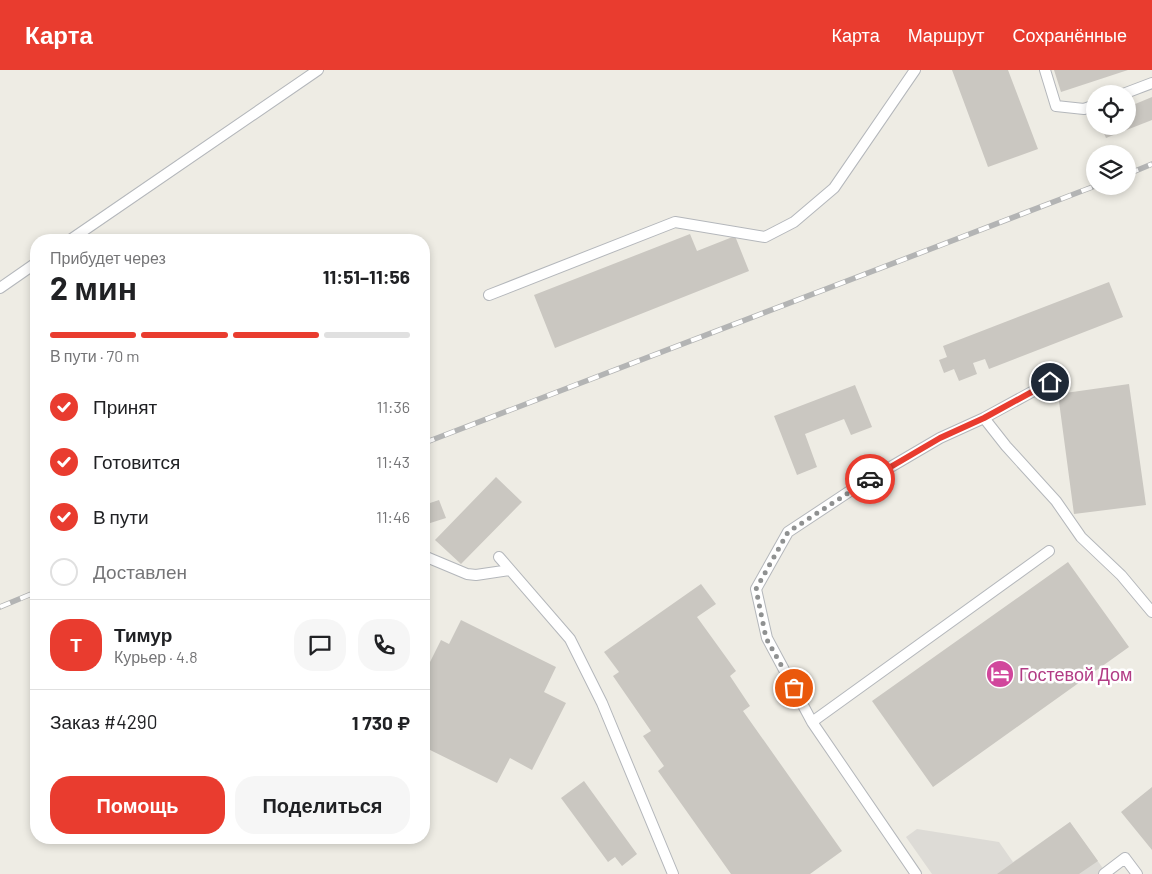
<!DOCTYPE html>
<html lang="ru">
<meta charset="utf-8">
<style>
:root{--surface:#fff;--page:#f6f6f6;--text:#202124;--muted:#757577;--line:#e0e0e0;--accent:#e93c2f}
body{margin:0;font-family:Barlow,sans-serif;background:var(--page);color:var(--text);height:100vh;display:flex;flex-direction:column;font-size:19px;white-space:nowrap}
*{box-sizing:border-box;margin:0}
p{font-size:16px;color:var(--muted)}
.icon{flex:none;width:28px;height:28px;fill:none;stroke:currentColor;stroke-width:2;stroke-linecap:round;stroke-linejoin:round}
.map{position:relative;flex:1;overflow:hidden}
.details{position:absolute;left:30px;top:164px;width:400px;height:610px;display:flex;flex-direction:column;background:var(--surface);border-radius:20px;box-shadow:0 2px 8px #0003}
.details>*{flex:none}
.fabs{position:absolute;left:1086px;top:15px;display:grid;gap:10px}
.fabs a{display:grid;place-items:center;width:50px;height:50px;border-radius:50%;background:var(--surface);box-shadow:0 2px 8px #0003;font-size:25px}
.pin{position:absolute;display:grid;place-items:center;width:42px;height:42px;color:#fff;margin:-21px;border:2px solid #fff;border-radius:50%;box-shadow:0 1px 5px #0007}
.courier{position:absolute;display:grid;place-items:center;width:50px;height:50px;margin:-25px;border:4px solid #e93c2f;border-radius:50%;background:#fff;color:#222;box-shadow:0 1px 6px #0007}
.overview em{font-style:normal;font-weight:700}
.overview div{display:flex;flex-direction:column-reverse}
.overview{display:flex;align-items:center;justify-content:space-between;height:85px;padding:0 20px}
h1{font-size:32px;font-weight:700;line-height:38px}
.bar{display:grid;grid-template-columns:repeat(4,1fr);gap:8px 5px;align-content:center;height:60px;padding:0 20px}
.bar i{height:6px;border-radius:4px;background:var(--line)}
.bar .active{background:var(--accent)}
.bar p{grid-column:span 4}
.line{display:flex;align-items:center;gap:12px;padding:0 20px;border-top:1px solid var(--line)}
.line div{flex:1}
.round{display:grid;place-items:center;flex:none;width:52px;height:52px;border-radius:20px;background:var(--page)}
ol{padding:0 20px;list-style:none}
li{display:flex;align-items:center;gap:15px;height:55px}
li p{margin-inline-start:auto}
li .icon{padding:5px;border-radius:50%;background:var(--accent);color:#fff;stroke-width:4}
li:last-child{color:var(--muted)}
li i{width:28px;height:28px;border:2px solid var(--line);border-radius:50%}
.cta{display:flex;gap:10px;margin-top:auto;padding:10px 20px}
.cta a{flex:1;height:58px;border-radius:20px;background:var(--accent);color:#fff;font-size:20px;font-weight:700;line-height:58px;text-align:center}
.cta a+a{background:var(--page);color:var(--text)}
header{display:flex;align-items:center;gap:30px;box-sizing:border-box;height:70px;padding:0 25px;background:var(--accent);color:#fff}
header strong{font-size:24px}
nav{display:flex;gap:28px;margin-inline-start:auto;font-size:18px}
.map>svg:first-child{display:block}
.industrial{fill:#dddbd6}
.building{fill:#cac7c1}
.lines{fill:none;stroke-linecap:round;stroke-linejoin:round}
.lane-casing{stroke:#b4b7bb;stroke-width:12}
.lane{stroke:#fff;stroke-width:10}
.rail-casing{stroke:#b3b4b4;stroke-width:5.5}
.rail{stroke:#fff;stroke-width:4;stroke-dasharray:11;stroke-linecap:butt}
.done{stroke:#8f9191;stroke-width:5;stroke-dasharray:0 9}
.route{stroke:#e93c2f;stroke-width:6}
.labels{text-anchor:middle;dominant-baseline:central;stroke-width:5;stroke-linejoin:round;paint-order:stroke}
.hotel-label{font-size:18px;fill:#b23c85;stroke:#fff;text-anchor:start}
</style>
<header>
<strong>Карта</strong>
<nav><a>Карта</a><a>Маршрут</a><a>Сохранённые</a></nav>
</header>
<div class="map">
<svg width="1152" height="804" viewBox="0 0 1152 804">
<rect width="100%" height="100%" fill="#eeece4"/>
<path class="industrial" d="M1070,752l37,52h-175l-26,-37 11,-8 82,13 14,20z"/>
<path class="building" d="M952,0h56l30,79 -50,18z
M1054,0h74l-67,22z
M1152,27v23l-46,18 -5,-12h27v-19z
M690,164l7,17 38,-15 14,35 -194,77 -21,-53z
M1109,212l14,35 -134,52 -4,-10 -12,4 4,11 -18,7 -5,-12 -10,4 -5,-13 8,-3 -4,-11z
M1129,314l17,121 -72,9 -16,-120z
M855,315l17,42 -21,8 -7,-16 -39,15 12,33 -20,8 -23,-59z
M496,407l26,25 -61,62 -26,-24z
M439,430l7,18 -22,7v-20z
M1068,492l61,85 -196,140 -61,-86z
M701,514l15,20 -19,13 39,54 -6,5 20,30 -7,5 99,140 -32,23h-79l-73,-103 6,-5 -21,-30 8,-5 -38,-55 6,-4 -15,-20z
M461,550l95,47 -12,25 22,11 -34,67 -22,-12 -13,25 -73,-36v-73l17,-34 8,4z
M584,711l53,73 -15,12 -7,-9 -7,5 -47,-64z
M1152,717v63l-31,-38z
M1070,752l28,39 -19,13h-82z"/>
<g class="lines">
<defs>
<path id="lane" d="M1045,0l11,36 28,3 11,-4
M1123,24l29,-11
M70,170l248,-170
M0,218l36,-25
M489,225l186,-73 90,15 29,-15 40,-34 81,-118
M984,348l22,28 50,55 25,36 40,38 31,37
M424,486l43,18 9,1 34,-5
M499,487l71,82 32,64 71,171
M812,652l237,-171
M916,804l-104,-152 -45,-84 -11,-49 32,-57 65,-43 87,-51 44,-20 66,-36
M1104,804l21,-16 12,16"/>
</defs>
<use href="#lane" class="lane-casing"/>
<use href="#lane" class="lane"/>
<defs>
<path id="rail" d="M1128,104l24,-10
M424,373l671,-257
M0,537l36,-15"/>
</defs>
<use href="#rail" class="rail-casing"/>
<use href="#rail" class="rail"/>
</g>
<g class="lines">
<path class="done" d="M794,618l-28,-50 -10,-49 32,-57 82,-53"/>
<path class="route" d="M870,409l70,-41 44,-20 66,-36"/>
</g>
<defs>
<symbol id="hotel-disc" viewBox="-11 -11 22 22"><circle r="9.5" fill="#d1479c" stroke="#fff"/><path d="M-6-4.5h1.5V1H6V5H4.5V3h-9V5H-6ZM-4 0a1.8 1.8 0 1 1 3.6 0ZM.5 0V-2.5h3Q6-2.5 6 0Z" fill="#fff"/></symbol>
</defs>
<g fill-rule="evenodd">
<use href="#hotel-disc" x="984" y="588" width="32" height="32"/>
</g>
<g class="labels">
<g class="hotel-label">
<text x="1019" y="604">Гостевой Дом</text>
</g>
</g>
</svg>
<div class="fabs">
<a><svg class="icon" aria-label="locate" viewBox="0 0 24 24"><circle cx="12" cy="12" r="6"/><path d="M12 2v4M12 18v4M2 12h4M18 12h4"/></svg></a>
<a><svg class="icon" aria-label="layers" viewBox="0 0 24 24"><path d="M12 4l9 5-9 5-9-5zM3 14l9 5 9-5"/></svg></a>
</div>
<div class="pin" style="left:794px;top:618px;background:#ea580c"><svg class="icon" aria-label="bag" viewBox="0 0 24 24"><path d="M5 8h14l-1 12H6zM9 8a3 3 0 0 1 6 0"/></svg></div>
<div class="pin" style="left:1050px;top:312px;background:#1f2937"><svg class="icon" aria-label="home" viewBox="0 0 24 24"><path d="M3 11l9-7 9 7M6 9v11h12V9"/></svg></div>
<div class="courier" style="left:870px;top:409px"><svg class="icon" aria-label="car" viewBox="0 0 24 24"><path d="M5 17H2v-5l4-1 3-4h7l3 4 3 1v5h-3M9 17h6M6 11h13"/><circle cx="7" cy="17" r="2"/><circle cx="17" cy="17" r="2"/></svg></div>
<section class="details">
<div class="overview"><div><h1>2 мин</h1><p>Прибудет через</p></div><em>11:51–11:56</em></div>
<div class="bar"><i class="active"></i><i class="active"></i><i class="active"></i><i></i><p>В пути · 70 m</p></div>
<ol>
<li><svg class="icon" aria-label="check" viewBox="0 0 24 24"><path d="M5 12l5 5 9-10"/></svg>Принят<p>11:36</p></li>
<li><svg class="icon" aria-label="check" viewBox="0 0 24 24"><path d="M5 12l5 5 9-10"/></svg>Готовится<p>11:43</p></li>
<li><svg class="icon" aria-label="check" viewBox="0 0 24 24"><path d="M5 12l5 5 9-10"/></svg>В пути<p>11:46</p></li>
<li><i></i>Доставлен</li>
</ol>
<div class="line" style="height:90px"><b class="round" style="background:var(--accent);color:#fff">Т</b><div><b>Тимур</b><p>Курьер · 4.8</p></div><a class="round"><svg class="icon" aria-label="chat" viewBox="0 0 24 24"><path d="M4 5h16v11H9l-5 4z"/></svg></a><a class="round"><svg class="icon" aria-label="phone" viewBox="0 0 24 24"><path d="M5 4h4l2 5-3 2q2 4 5 5l2-3 5 2v4C11 20 4 13 5 4z"/></svg></a></div>
<div class="line" style="height:65px"><div>Заказ #4290</div><b>1 730 ₽</b></div>
<div class="cta"><a>Помощь</a><a>Поделиться</a></div>
</section>
</div>
